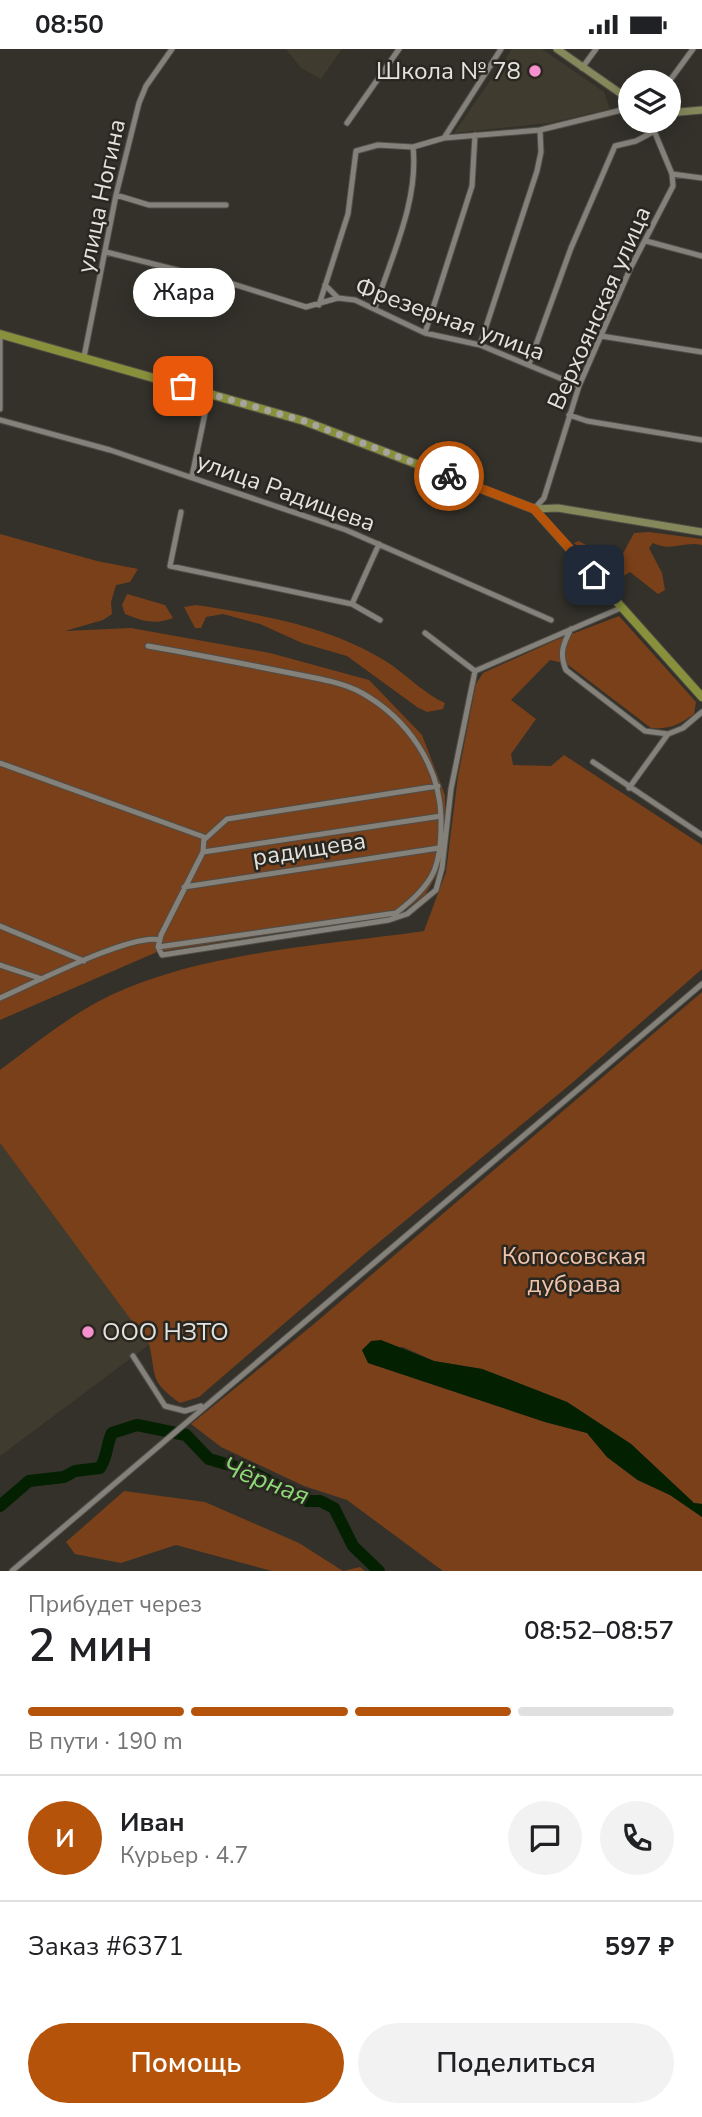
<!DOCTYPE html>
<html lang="ru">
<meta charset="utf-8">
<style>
:root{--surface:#fff;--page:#f2f2f2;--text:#202124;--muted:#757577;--line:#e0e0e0;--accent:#b45309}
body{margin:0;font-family:"Nunito Sans",sans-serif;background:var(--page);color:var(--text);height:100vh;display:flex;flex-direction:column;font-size:26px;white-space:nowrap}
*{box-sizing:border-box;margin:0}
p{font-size:23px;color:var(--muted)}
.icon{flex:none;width:38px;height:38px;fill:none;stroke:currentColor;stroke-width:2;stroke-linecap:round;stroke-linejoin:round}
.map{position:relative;height:1522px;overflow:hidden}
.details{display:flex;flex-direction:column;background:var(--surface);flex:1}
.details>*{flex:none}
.tools{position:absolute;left:618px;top:21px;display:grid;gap:14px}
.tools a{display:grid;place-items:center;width:63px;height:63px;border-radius:50%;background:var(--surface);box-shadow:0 4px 18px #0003;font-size:35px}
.pin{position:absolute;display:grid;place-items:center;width:60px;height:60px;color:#fff;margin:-30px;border-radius:14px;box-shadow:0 4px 10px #0006}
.courier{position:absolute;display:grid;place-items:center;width:70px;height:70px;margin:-35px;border:5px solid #b45309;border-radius:50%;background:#fff;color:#222;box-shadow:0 2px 9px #0007}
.bubble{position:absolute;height:49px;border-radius:24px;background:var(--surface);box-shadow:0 4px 18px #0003;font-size:23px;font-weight:600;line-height:49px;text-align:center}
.headline em{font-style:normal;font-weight:600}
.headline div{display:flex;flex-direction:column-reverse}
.headline{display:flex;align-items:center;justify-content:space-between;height:119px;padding:0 28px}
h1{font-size:46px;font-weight:600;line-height:52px}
.bar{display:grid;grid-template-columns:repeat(4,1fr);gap:10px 7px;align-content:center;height:84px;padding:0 28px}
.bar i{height:9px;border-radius:5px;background:var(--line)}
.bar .selected{background:var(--accent)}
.bar p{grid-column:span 4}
.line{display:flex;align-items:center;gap:18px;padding:0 28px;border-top:2px solid var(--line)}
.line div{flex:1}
.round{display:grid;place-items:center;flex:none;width:74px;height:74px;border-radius:37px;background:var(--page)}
.button{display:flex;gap:14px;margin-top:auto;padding:14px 28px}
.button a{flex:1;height:80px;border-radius:42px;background:var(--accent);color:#fff;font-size:28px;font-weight:600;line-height:80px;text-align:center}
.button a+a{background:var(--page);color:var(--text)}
.status{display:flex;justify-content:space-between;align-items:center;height:49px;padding:0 35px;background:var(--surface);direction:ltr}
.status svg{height:19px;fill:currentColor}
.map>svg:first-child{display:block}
.built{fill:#3f3b2e}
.green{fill:#7a401a}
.water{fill:#032000}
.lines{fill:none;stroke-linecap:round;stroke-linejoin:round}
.river{stroke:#032000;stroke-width:12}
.street-casing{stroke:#4f4d47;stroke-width:7}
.secondary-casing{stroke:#4f4d47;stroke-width:9}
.primary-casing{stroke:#4f4d47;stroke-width:10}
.street{stroke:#838179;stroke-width:5}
.secondary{stroke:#85885a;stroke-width:7}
.primary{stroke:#88903c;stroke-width:8}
.done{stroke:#a5a49f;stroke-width:7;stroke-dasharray:0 12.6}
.route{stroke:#b45309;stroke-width:9}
.poi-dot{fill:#f790ce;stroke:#292720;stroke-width:2.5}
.labels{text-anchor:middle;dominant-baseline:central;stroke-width:5;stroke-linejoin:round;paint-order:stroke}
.poi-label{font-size:24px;fill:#e3e2de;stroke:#292720;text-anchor:end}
.street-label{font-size:24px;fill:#e3e2de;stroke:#292720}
.park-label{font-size:24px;fill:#f0c3ab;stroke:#292720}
.water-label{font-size:26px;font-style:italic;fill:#8cd976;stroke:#292720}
</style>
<div class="status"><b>08:50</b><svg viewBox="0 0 49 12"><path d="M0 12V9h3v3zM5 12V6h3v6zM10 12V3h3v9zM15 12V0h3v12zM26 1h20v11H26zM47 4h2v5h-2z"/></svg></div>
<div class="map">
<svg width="702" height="1522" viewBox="0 0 702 1522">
<rect width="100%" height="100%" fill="#33312a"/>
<path class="built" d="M286,0h56l-21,30 -20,-11z
M512,0h30l62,43 6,17 -61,14 -95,10z
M0,1094l150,201 -150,112z"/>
<path class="green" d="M649,483l53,7v6c-19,-4 -31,7 -49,-2l-4,5 13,25 3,17 -7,4 -28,-22 -8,5 -29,-16 -19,-18 5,-2 39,22 16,-30z
M0,485l97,27 41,8 -8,13 -14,3 -5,17 1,12 -9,6 -38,11 66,-3 139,25 99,27 53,55 23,60v50l-6,26 -14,24 -25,19 -243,38 -157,68z
M127,545l38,11 8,13c-18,7 -31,3 -48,-4l-3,-9z
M196,556c67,10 133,21 191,57 20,13 36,31 58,41l-2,6 -16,3 -10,-5 -70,-51 -45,-13 -42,-19 -37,-10 -17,3 -5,11h-6l-11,-21z
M619,567l77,86 -2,12c-14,10 -25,16 -43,14l-84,-64 -17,-4 -39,40 25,19 -25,35 2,11 38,1 13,-11 138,90v124l-130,114 -206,170 -167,144 -19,6c-32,-23 -23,-26 -31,-59l-149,-201v-73c35,-26 71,-56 111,-75 97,-44 209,-49 313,-64l22,-59 12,-96 18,-92 7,-11 73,-33z
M702,943v512l-8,-1 -63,-59 -64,-42 -85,-33 -48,-8 -31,-14 -41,3 7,13 176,59 42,11 20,24 30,23 33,15 32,22v54h-259l-96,-71 -43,-14 -83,-39 -30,-23 123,-100z
M124,1442l81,11 94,41 44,28 17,-4 5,4h-93l-96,-26 -55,18 -46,-9 -9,-12z"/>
<path class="water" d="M381,1291l53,21 48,8 85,33 64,42 63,59 8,1v13l-32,-22 -32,-15 -31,-23 -20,-24 -42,-11 -177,-59 -6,-13 9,-9z"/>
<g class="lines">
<path class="river" d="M0,1457l29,-25 35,-4 11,-6 25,-3c8,-12 6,-23 12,-35l25,-8 49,10 23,24 41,12 57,30h13l14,7 19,38 26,25"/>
<defs>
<path id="street" d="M582,19l14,-19
M668,34l25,-34
M347,74l52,-74
M444,89l57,-89
M672,125l30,4
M116,146l33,10h77
M646,192l56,15
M106,203l127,32 73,23 32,-9 17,2 70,33 55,12 99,41
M325,236l13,13
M319,256l29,-91 8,-63 22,-6 35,2 31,-9 96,-8 90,-22
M375,259c16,-51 44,-107 38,-161
M425,284l47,-147 3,-51
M601,287l101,16
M480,296l57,-174 4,-19 -1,-22
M84,308l32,-162 23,-92 7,-17 26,-37
M529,315l42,-116 44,-102 21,-5 17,-9
M0,360v-75
M569,366l18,6 115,19
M0,371l110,30 236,80 205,90
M192,427l17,-82
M534,460l10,-11 35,-112 51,-117 43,-83 -1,-12 -22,-53
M181,463l-11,54 182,38 28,16
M352,555l27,-60
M571,580c-8,15 -12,25 -5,41l79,61 23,3
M425,584l50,38
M148,597c46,8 92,17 137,26 24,5 56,9 77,21 46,26 78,73 79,125 1,49 -7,66 -45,95l-238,34
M593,713l109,73
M0,714l204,74 -1,15 -42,83 -3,12 4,8 227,-35 18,-6 29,-24 6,-22 9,-79 24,-118 148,-64
M629,739l39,-54 15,-6 19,-16
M205,790l22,-20 211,-33
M203,803l238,-36
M184,838l255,-39
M0,877l84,35
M0,916l42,14
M0,949c30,-13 133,-66 160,-58
M133,1307l32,50 20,5 16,-5
M12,1522l690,-587"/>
<path id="secondary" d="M557,0l73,51
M668,64l34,-3
M534,460l24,-1 144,24"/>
<path id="primary" d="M0,285l304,87 230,88 168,188"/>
</defs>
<use href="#street" class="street-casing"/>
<use href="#secondary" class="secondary-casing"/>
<use href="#primary" class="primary-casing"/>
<use href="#street" class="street"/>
<use href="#secondary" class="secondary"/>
<use href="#primary" class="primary"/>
</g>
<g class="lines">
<path class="done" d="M183,337l121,35 145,55"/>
<path class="route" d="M449,427l85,33 60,66"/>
</g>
<g class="poi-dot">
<circle cx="535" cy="22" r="7"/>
<circle cx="88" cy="1283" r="7"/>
</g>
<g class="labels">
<g class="poi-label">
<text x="521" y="22">Школа № 78</text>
<text x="102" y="1283" text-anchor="start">ООО НЗТО</text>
</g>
<g class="street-label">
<text transform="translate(101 147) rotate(-78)">улица Ногина</text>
<text transform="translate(599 259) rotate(-66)">Верхоянская улица</text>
<text transform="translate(450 270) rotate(20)">Фрезерная улица</text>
<text transform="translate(286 443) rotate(20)">улица Радищева</text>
<text transform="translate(309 800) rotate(-9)">радищева</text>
</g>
<g class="park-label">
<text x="574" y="1207">Копосовская<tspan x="574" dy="28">дубрава</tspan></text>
</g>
<g class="water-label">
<text transform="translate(266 1432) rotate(21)">Чёрная</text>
</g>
</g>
</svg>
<div class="tools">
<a><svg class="icon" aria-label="layers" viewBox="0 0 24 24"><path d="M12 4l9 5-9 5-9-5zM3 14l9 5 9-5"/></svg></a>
</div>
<div class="pin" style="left:183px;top:337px;background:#ea580c"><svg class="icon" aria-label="bag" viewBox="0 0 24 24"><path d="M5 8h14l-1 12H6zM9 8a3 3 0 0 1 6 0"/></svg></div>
<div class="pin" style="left:594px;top:526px;background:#1f2937"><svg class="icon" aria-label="home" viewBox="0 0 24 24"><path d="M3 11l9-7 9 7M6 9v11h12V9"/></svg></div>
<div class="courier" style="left:449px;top:427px"><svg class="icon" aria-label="bike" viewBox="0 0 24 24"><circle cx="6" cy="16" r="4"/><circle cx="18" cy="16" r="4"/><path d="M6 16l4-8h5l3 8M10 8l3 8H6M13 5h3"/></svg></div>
<div class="bubble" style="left:133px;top:219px;width:102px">Жара</div>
</div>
<section class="details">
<div class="headline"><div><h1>2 мин</h1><p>Прибудет через</p></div><em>08:52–08:57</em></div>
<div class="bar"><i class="selected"></i><i class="selected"></i><i class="selected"></i><i></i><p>В пути · 190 m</p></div>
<div class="line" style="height:126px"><b class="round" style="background:var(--accent);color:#fff">И</b><div><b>Иван</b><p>Курьер · 4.7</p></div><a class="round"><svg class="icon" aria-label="chat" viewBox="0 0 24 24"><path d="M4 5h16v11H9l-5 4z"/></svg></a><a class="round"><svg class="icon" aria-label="phone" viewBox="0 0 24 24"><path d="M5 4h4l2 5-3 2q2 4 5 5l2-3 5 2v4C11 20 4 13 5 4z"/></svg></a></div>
<div class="line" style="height:91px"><div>Заказ #6371</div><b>597 ₽</b></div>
<div class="button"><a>Помощь</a><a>Поделиться</a></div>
</section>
